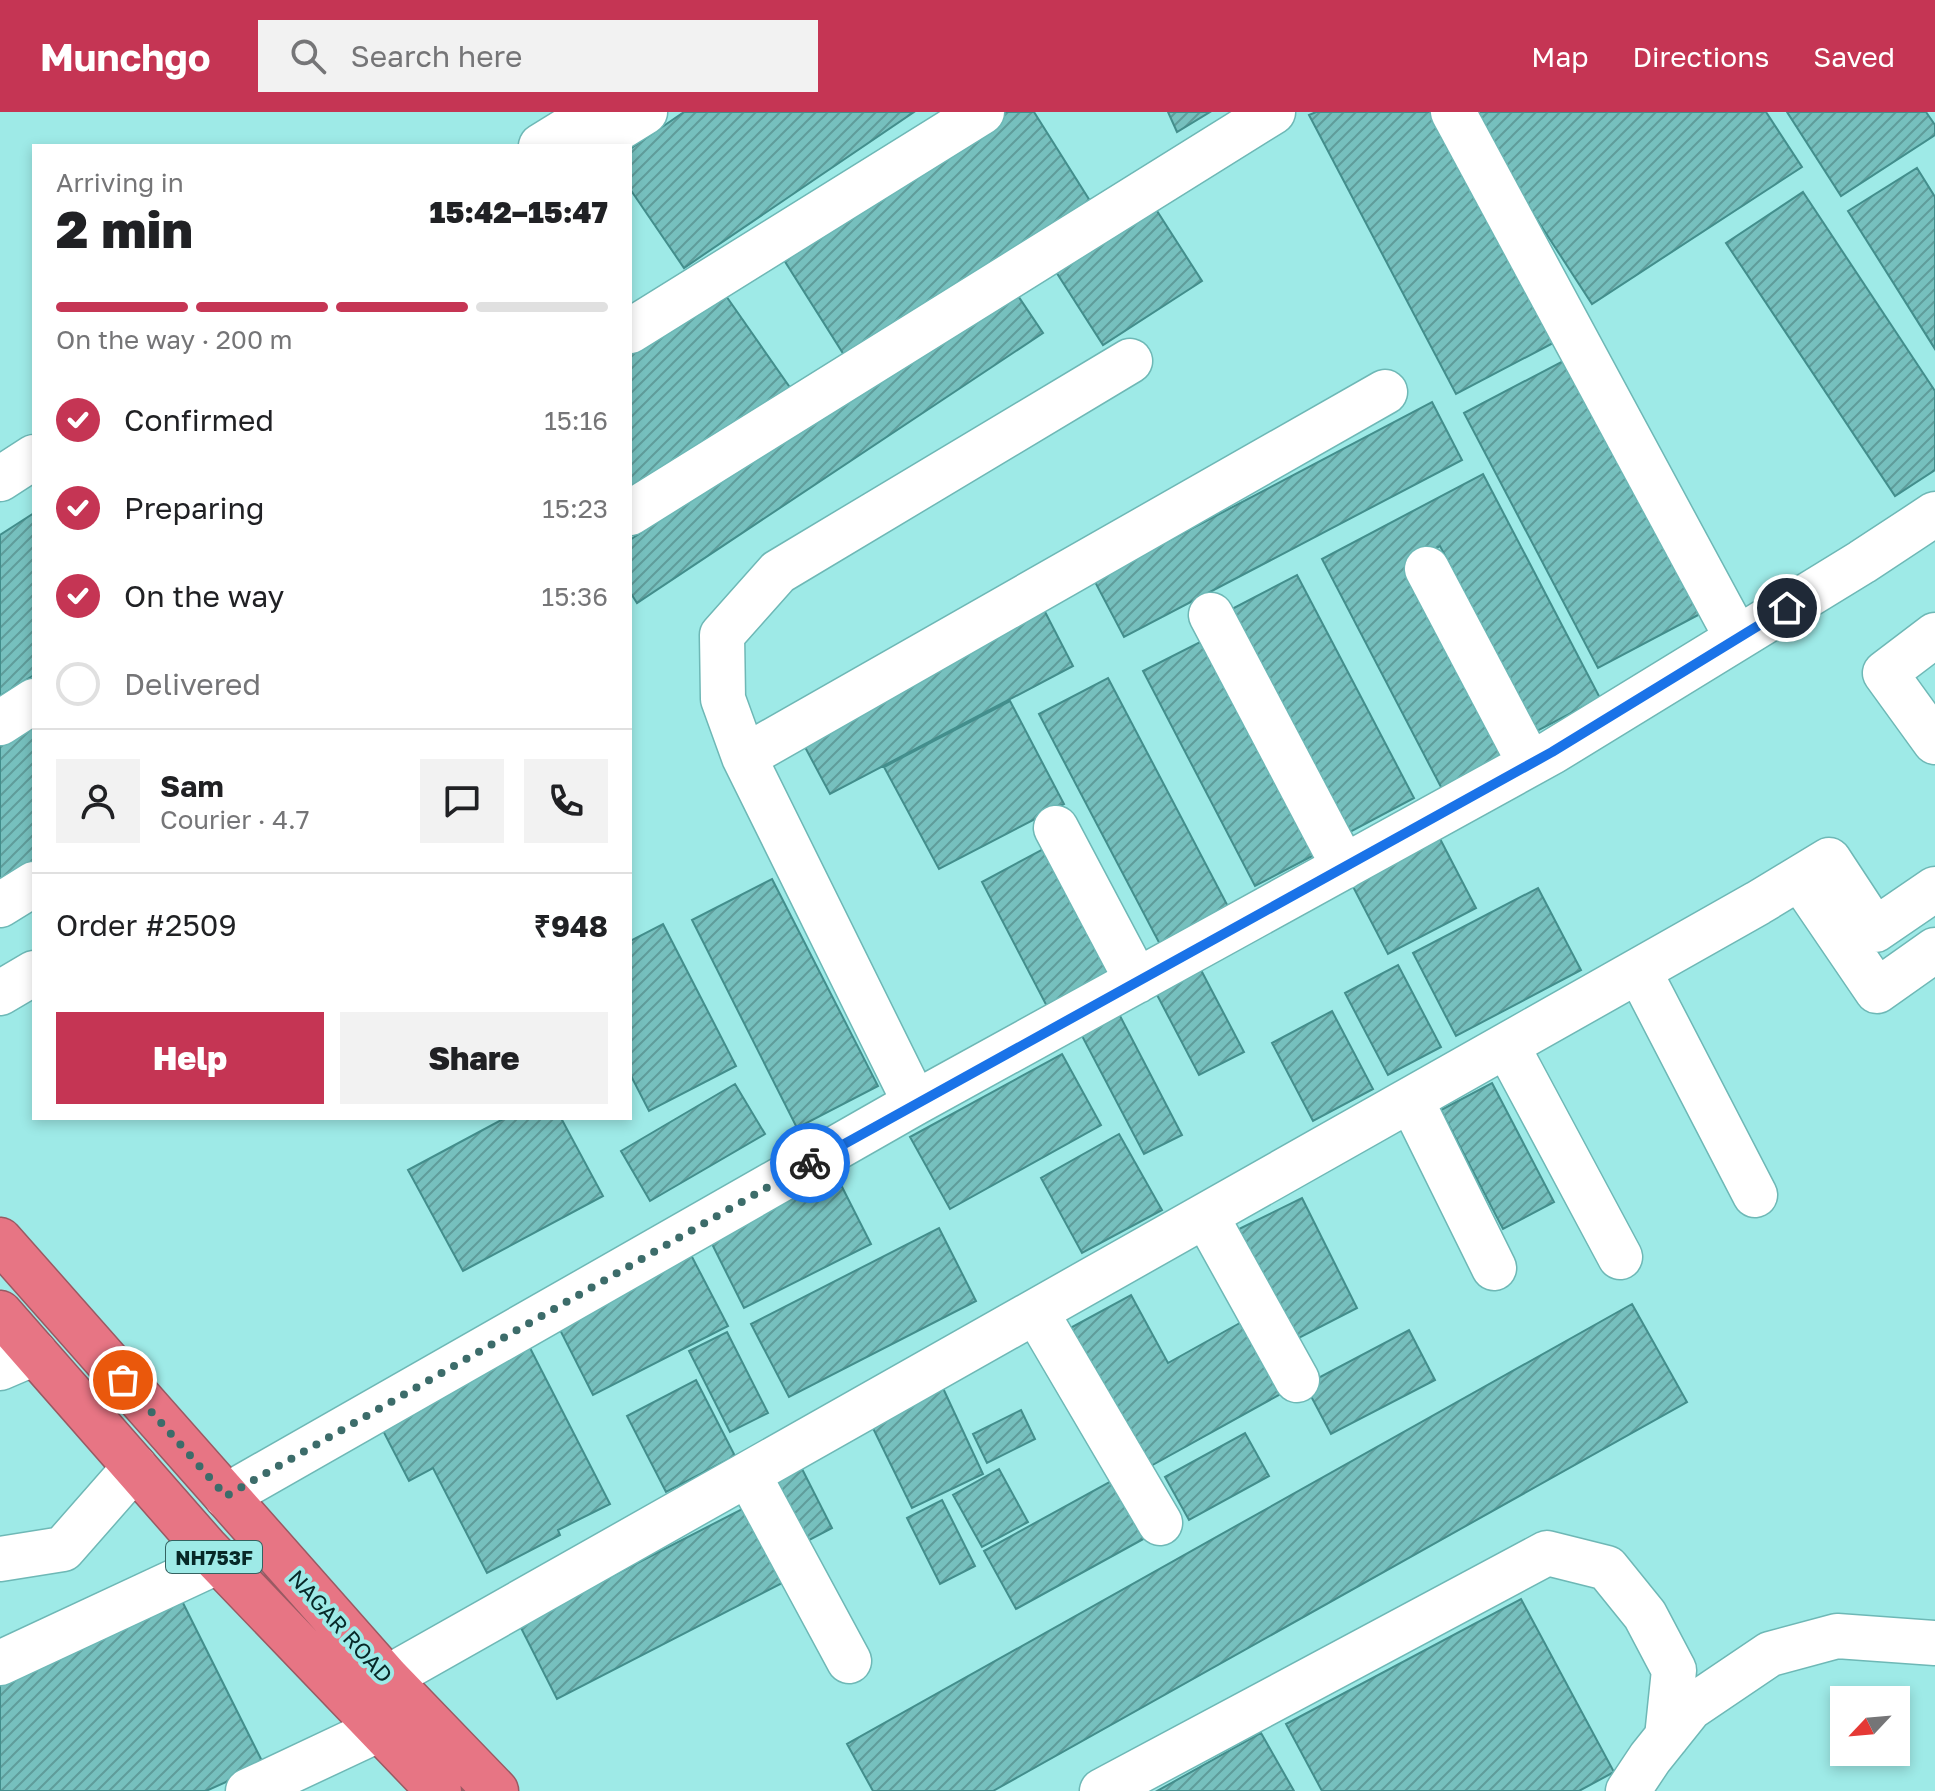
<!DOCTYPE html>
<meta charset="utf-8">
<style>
:root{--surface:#fff;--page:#f2f2f2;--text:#202124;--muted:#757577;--line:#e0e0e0;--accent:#c53554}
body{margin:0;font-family:"Golos Text",sans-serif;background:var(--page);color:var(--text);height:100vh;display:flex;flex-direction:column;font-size:30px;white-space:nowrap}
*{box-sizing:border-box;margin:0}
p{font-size:26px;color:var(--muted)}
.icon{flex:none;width:44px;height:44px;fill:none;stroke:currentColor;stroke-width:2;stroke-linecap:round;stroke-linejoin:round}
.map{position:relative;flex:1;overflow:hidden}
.drawer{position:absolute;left:32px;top:32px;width:600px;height:976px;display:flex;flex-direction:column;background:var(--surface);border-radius:0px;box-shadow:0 4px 12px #0003}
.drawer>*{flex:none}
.needle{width:52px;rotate:244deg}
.buttons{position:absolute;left:1830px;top:1574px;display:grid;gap:16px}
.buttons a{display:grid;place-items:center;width:80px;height:80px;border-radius:0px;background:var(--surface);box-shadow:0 4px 12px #0003;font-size:40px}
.pin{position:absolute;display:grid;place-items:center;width:68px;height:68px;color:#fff;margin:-34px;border:4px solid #fff;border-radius:50%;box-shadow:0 2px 8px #0007}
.courier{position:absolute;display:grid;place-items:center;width:80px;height:80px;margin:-40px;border:6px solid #1a73e8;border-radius:50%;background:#fff;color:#222;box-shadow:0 2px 10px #0007}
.head em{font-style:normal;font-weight:800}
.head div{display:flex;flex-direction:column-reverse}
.head{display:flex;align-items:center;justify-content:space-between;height:136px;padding:0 24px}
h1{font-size:52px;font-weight:800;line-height:60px}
.bar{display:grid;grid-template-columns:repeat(4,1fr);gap:12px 8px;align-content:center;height:96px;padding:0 24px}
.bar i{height:10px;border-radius:6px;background:var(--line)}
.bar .selected{background:var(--accent)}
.bar p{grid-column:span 4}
.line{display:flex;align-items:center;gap:20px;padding:0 24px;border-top:2px solid var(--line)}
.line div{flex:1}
.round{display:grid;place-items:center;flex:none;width:84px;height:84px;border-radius:0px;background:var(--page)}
ol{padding:0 24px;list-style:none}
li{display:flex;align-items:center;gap:24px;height:88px}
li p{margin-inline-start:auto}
li .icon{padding:8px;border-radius:50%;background:var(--accent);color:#fff;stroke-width:4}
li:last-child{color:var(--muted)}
li i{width:44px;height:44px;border:4px solid var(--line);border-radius:50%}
.primary-button{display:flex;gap:16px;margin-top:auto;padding:16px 24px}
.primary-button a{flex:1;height:92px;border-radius:0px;background:var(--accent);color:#fff;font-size:32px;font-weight:800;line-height:92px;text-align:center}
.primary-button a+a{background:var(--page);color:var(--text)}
header{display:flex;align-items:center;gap:48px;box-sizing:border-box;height:112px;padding:0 40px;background:var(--accent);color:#fff}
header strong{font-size:38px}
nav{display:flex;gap:44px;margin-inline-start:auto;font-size:28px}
.search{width:560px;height:72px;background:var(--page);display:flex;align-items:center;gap:20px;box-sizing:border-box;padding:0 28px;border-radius:0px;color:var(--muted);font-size:30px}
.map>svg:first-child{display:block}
.building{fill:url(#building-hatch);stroke:#438e8c;stroke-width:2}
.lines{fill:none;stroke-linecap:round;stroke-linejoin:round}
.minor-casing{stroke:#6eb8b6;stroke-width:47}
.highway-casing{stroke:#995a63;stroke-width:47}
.minor{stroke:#fff;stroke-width:44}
.highway{stroke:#e77584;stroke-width:44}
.done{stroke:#3c6c6a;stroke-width:8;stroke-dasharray:0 14.4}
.route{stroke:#1a73e8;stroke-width:10}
.labels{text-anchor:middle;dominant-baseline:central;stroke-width:8;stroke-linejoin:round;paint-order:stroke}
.shield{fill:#9eeae7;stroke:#346261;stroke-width:2}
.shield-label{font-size:20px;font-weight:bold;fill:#072827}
.street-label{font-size:22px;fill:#072827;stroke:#9eeae7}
</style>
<header>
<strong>Munchgo</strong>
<div class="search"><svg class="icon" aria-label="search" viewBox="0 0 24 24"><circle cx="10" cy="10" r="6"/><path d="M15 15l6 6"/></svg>Search here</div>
<nav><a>Map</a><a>Directions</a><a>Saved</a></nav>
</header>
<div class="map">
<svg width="1935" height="1679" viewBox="0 0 1935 1679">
<defs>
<pattern id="building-hatch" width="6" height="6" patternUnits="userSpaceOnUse" patternTransform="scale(2)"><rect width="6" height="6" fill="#76c0be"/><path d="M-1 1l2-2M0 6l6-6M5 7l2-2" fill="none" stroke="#5f9c9a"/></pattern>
</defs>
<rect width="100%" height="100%" fill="#9eeae7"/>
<path class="building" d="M684,0h230l-230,156 -54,-79v-40z
M1003,0h31l63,100 -246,154 -74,-117z
M1168,0h42l-33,20z
M1316,0h118l121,230 -99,52 -147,-279z
M1467,0h299l36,55 -210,137z
M1787,0h139l9,13v10l-94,61z
M1917,56l18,29v152l-87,-138z
M1803,80l132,199v79l-40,26 -169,-253z
M1150,88l52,81 -99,64 -52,-81z
M1010,172l33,49 -406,270 -7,-11v-52z
M724,181l67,96 -161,103v-142z
M1567,247l133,255 -102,54 -134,-255z
M1432,290l30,58 -338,177 -30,-57z
M1483,362l117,224 -63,33 -97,-185 -30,15 101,192 -69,36 -120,-230z
M34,401v162l-34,21v-161z
M1297,463l117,223 -64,34 -118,-223z
M1042,494l31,60 -243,128 -32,-60z
M1206,527l112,214 -63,33 -112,-215z
M1108,566l125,238 -69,36 -125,-238z
M1010,589l54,103 -125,65 -55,-102z
M34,606v148l-34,20v-149z
M1437,721l39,75 -88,46 -39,-75z
M1047,735l70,135 -65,34 -70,-134z
M772,767l106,207 -81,42 -105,-208z
M1538,776l43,82 -125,66 -43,-83z
M663,812l73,142 -87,45 -19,-37v-133z
M1398,853l43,82 -53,28 -43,-82z
M1201,858l43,82 -45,23 -43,-82z
M1332,899l41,78 -60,32 -41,-78z
M1119,902l63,121 -38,19 -63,-120z
M1062,942l39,71 -151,84 -40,-72z
M1492,971l62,119 -51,27 -62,-119z
M735,972l30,50 -115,67 -29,-50z
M505,1006h56l42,78 -140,75 -55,-101z
M1119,1022l43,76 -80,43 -41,-75z
M835,1061l36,71 -127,64 -35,-70z
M1302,1086l55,110 -64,33 -56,-111z
M939,1116l37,73 -187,96 -38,-73z
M691,1143l37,71 -135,69 -36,-71z
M1131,1183l37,68 79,-44 39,72 -146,81 -77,-140z
M1632,1192l55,98 -694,389h-120l-26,-47z
M1409,1218l26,50 -104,54 -26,-49z
M727,1220l41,81 -38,19 -41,-81z
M528,1232l82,160 -52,26 2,5 -73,38 -54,-105 -24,13 -31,-60z
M696,1268l39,76 -69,36 -39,-76z
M942,1274l41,88 -71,34 -43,-88z
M1021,1298l14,29 -48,24 -14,-29z
M1245,1321l24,43 -80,44 -24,-43z
M798,1349l34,67 -34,18 -34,-68z
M999,1357l29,53 -46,25 -29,-52z
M1124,1362l32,58 -140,77 -32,-58z
M942,1388l33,66 -35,18 -33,-66z
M748,1394l38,75 -229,118 -38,-75z
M177,1479l87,174 -58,26h-206v-115z
M1521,1487l93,173 -35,19h-257l-36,-67z
M1261,1621l33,58h-137z"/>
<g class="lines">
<defs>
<path id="minor" d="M1453,0l284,526
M541,34l55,-34
M590,34l55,-34
M630,219l352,-219
M0,367l34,-22
M630,401l643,-401
M1427,457l103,195
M1211,503l133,252
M1935,523l-50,38 50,69
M0,611l34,-22
M744,645l641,-365
M1056,716l81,153
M1800,766l77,113 58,-41
M0,793l34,-21
M1639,859l116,224
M0,881l34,-20
M1507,934l113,211
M1411,988l83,168
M915,991l-171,-346 -21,-58 -1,-64 56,-63 352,-211
M1206,1104l91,164
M1036,1200l124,211
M0,1256l35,-15
M748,1362l101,187
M226,1384l689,-393 637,-351 310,-190 73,-48
M0,1447l63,-10 72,-82
M0,1551l219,-102
M387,1566l1371,-775 71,-43 46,70 60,-41
M248,1679l132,-62
M1102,1679l445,-238 60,15 38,47 29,55 -7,67
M1628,1679l22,-33 40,-50 80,-54 67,-18 98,7"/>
<path id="highway" d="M0,1128l387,438 109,113
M0,1201l206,235 233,243"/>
</defs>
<use href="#minor" class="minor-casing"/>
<use href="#highway" class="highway-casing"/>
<use href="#minor" class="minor"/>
<use href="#highway" class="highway"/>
</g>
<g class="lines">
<path class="done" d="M123,1268l103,116 584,-333"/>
<path class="route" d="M810,1051l742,-411 235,-144"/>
</g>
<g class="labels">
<rect class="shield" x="166" y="1429" width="96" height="32" rx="6"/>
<g class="shield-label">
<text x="214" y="1445">NH753F</text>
</g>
<g class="street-label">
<text transform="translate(341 1514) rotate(48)">NAGAR ROAD</text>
</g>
</g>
</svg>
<div class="buttons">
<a><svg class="needle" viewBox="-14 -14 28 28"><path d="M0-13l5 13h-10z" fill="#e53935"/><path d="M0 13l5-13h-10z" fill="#757577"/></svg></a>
</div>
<div class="pin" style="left:123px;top:1268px;background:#ea580c"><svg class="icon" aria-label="bag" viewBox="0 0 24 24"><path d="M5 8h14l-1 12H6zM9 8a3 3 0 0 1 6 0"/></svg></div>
<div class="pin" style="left:1787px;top:496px;background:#1f2937"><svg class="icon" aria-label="home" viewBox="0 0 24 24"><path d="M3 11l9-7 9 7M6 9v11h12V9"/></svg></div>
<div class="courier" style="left:810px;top:1051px"><svg class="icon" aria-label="bike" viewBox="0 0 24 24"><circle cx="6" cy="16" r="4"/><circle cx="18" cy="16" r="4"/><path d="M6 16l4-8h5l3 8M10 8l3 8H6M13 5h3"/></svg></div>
<section class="drawer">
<div class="head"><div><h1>2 min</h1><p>Arriving in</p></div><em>15:42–15:47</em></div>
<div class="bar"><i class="selected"></i><i class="selected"></i><i class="selected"></i><i></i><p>On the way · 200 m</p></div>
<ol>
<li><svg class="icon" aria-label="check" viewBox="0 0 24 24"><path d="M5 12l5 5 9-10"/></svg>Confirmed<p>15:16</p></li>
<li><svg class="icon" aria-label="check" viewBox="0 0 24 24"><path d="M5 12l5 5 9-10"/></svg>Preparing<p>15:23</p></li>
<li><svg class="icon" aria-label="check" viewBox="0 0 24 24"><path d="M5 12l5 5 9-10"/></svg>On the way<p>15:36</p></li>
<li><i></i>Delivered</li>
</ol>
<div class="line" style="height:144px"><a class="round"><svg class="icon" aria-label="person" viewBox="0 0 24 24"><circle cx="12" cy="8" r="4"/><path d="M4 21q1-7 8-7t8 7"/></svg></a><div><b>Sam</b><p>Courier · 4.7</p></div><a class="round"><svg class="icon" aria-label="chat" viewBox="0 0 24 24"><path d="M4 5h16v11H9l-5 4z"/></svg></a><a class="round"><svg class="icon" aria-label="phone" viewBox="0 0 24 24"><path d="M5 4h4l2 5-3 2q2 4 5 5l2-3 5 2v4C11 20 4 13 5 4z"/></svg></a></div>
<div class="line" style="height:104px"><div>Order #2509</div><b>₹948</b></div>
<div class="primary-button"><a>Help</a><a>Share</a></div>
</section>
</div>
